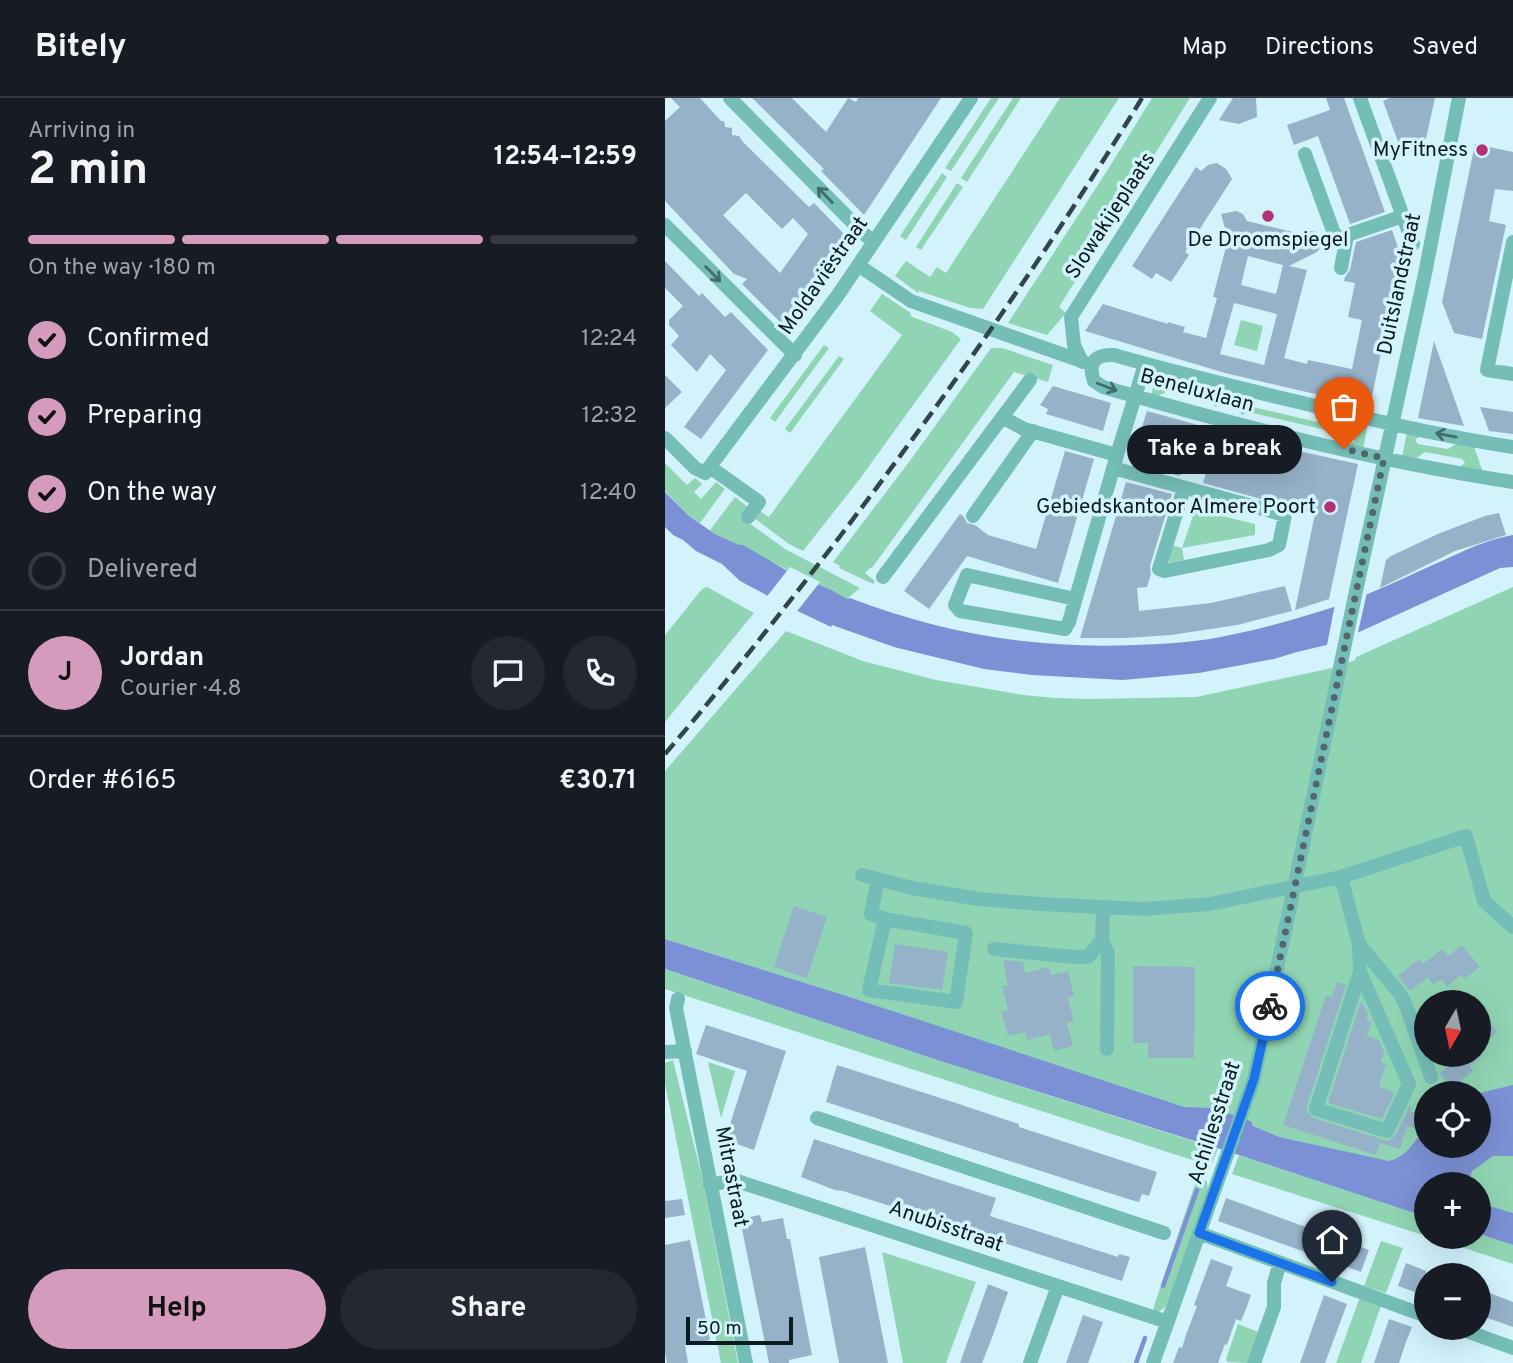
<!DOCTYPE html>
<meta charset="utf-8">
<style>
:root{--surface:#171b24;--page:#242831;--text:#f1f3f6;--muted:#9ea1a6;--line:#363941;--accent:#d59bbd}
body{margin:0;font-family:Overpass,sans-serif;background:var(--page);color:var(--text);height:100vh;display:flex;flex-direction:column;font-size:26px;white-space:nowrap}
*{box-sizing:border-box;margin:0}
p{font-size:23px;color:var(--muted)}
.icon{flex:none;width:38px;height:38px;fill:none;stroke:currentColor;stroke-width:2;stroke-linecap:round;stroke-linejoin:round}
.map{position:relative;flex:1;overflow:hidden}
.side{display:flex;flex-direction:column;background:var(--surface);width:665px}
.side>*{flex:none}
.needle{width:46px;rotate:189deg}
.buttons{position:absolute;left:749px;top:892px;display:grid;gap:14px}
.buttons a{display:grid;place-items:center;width:77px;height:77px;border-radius:50%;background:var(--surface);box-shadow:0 7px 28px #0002;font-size:35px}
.scale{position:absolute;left:21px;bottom:18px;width:107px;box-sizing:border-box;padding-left:7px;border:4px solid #0b1b1f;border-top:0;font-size:19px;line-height:24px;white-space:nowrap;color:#0b1b1f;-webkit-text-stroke:5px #d2f3fc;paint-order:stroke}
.pin{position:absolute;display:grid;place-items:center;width:60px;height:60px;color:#fff;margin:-72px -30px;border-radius:50% 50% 50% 0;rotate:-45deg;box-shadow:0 0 7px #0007}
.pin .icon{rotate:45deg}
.courier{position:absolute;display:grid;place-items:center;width:70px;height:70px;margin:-35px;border:5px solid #1a73e8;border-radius:50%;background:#fff;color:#222;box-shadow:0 2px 9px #0007}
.bubble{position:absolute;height:49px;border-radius:24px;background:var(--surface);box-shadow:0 7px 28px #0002;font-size:23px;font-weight:700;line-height:49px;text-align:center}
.headline em{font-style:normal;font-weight:700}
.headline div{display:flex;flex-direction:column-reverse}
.headline{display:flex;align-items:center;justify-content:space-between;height:119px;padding:0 28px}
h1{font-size:46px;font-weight:700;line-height:52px}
.bar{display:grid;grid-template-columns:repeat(4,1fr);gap:10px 7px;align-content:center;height:84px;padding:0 28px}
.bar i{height:9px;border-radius:5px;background:var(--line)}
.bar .selected{background:var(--accent)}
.bar p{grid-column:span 4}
.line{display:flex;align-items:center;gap:18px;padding:0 28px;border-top:2px solid var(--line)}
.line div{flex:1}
.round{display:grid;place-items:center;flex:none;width:74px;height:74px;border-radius:37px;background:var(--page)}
ol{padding:0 28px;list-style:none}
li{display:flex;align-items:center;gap:21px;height:77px}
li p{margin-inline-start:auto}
li .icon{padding:7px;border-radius:50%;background:var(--accent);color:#111;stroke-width:4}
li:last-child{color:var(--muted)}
li i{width:38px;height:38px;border:4px solid var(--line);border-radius:50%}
.cta{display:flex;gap:14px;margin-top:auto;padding:14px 28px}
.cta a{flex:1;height:80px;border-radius:42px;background:var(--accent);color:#111;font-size:28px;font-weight:700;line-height:80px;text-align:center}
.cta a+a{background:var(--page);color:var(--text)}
header{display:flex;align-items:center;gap:42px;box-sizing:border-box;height:98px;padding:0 35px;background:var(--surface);border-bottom:2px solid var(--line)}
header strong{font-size:33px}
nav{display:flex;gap:38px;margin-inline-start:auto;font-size:24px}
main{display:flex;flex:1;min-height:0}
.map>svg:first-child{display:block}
.green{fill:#90d5b3;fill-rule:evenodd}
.water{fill:#7c91d5}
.pier{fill:#d2f3fc}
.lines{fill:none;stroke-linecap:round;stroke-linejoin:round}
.stream{stroke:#7c91d5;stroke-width:4.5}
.building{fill:#96b2c9;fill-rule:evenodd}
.minor{stroke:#75beb8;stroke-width:14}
.rail{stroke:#32454a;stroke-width:4.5;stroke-dasharray:14 7;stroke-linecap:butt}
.oneway{stroke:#406c6c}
.done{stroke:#51676c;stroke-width:7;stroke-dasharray:0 12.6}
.route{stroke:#1a73e8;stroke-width:9}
.poi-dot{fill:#b33078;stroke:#d2f3fc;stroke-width:2.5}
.labels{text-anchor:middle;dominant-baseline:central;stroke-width:7;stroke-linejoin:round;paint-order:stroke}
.poi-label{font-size:21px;fill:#0b1b1f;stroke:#d2f3fc;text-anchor:end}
.street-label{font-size:21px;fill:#0b1b1f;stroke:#d2f3fc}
</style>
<header>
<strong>Bitely</strong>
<nav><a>Map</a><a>Directions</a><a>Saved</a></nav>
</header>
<main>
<section class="side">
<div class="headline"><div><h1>2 min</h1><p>Arriving in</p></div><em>12:54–12:59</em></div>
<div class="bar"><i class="selected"></i><i class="selected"></i><i class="selected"></i><i></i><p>On the way · 180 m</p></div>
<ol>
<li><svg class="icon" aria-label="check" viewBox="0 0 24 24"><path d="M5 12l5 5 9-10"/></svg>Confirmed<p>12:24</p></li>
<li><svg class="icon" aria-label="check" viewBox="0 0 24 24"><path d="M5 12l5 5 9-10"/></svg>Preparing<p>12:32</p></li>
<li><svg class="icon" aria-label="check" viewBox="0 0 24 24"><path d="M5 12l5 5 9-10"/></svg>On the way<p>12:40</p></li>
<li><i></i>Delivered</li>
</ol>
<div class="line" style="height:126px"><b class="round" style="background:var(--accent);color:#111">J</b><div><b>Jordan</b><p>Courier · 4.8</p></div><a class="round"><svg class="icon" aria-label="chat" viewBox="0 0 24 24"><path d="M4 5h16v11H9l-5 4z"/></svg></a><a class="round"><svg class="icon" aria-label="phone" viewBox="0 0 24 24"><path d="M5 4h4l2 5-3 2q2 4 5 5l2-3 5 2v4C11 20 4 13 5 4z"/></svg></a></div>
<div class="line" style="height:91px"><div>Order #6165</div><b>€30.71</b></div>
<div class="cta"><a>Help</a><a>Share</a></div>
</section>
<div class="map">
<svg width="848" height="1265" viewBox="0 0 848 1265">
<rect width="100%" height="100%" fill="#d2f3fc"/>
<path class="green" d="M326,0h8l-48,73 -6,-3z
M348,0h8l-54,84 -6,-4z
M395,0h59l-136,211 -13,-1 -51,-17 -1,2 -23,-17 11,-15 24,16 7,-10 9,6z
M487,0h38l-131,209 7,6 -19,22 -39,-12 99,-152z
M277,75l5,4 -41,63 -6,-4z
M292,85l6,4 -42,63 -5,-3z
M217,196l29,19 -1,3 42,16 9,7 -102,141 -56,71 -14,-7 -35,-26 6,-7 9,6 133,-182 -32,-24z
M576,222l22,6 -6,25 -23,-6z
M159,247l5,3 -54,74 -5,-4z
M326,250h11l51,17 -5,17 -34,-10 -142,196h-2l-5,5 10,8 -2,3 -34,-16 1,-2 -7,-4 79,-104z
M174,258l5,3 -54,74 -5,-4z
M492,273l9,2 -7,4 2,5 51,14 6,-3 6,9 -9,5 -3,-5 -44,-11 -12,6 -5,-1z
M580,303l3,5 104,24 11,-7 5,1 -5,25 -16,-3 8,-5 -3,-5 -104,-24 -6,3 -5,-9z
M742,334l15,3 -7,5 3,4 30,5 11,-7 14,2 10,28 -25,-4 7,-5 -3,-4 -37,-7 -11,8 -12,-3z
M0,365l22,22 8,-7 7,6 -8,8 7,7 15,-17 9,7 -25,34 -11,-7 -24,-25z
M70,399l13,10 -7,10 44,32 75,39 -13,11 -132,-65 -5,-4z
M541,414l49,12v11l-73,13 2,12 -15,3 2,-18 11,3 12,-35 11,2z
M42,489l47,26 -89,109v-87l37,-46z
M848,489v631l-34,-11v-22h-53v6l-579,-195 -182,-57v-168l121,-140 77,30 73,19 88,15 31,3 34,1 107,-2 141,-30 18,-7 1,-3zM761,905h53v52h-53zM761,996h53v52h-53z
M0,871l272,91 281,89 -6,14 -23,-4 -524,-170z
M8,962l29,117 36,186h-17l-56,-279v-21z
M43,964l27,9 -14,47z
M574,1057l187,62v19l-194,-62z
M532,1080l10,3 1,9 -42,115c-3,5 -7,8 -13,6l2,-8z
M814,1136l34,11v19l-82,-27h48z
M716,1143l22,7 -17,45 -22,-7z
M217,1154l94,30 -30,81h-43z
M695,1199l21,9 -20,57h-25z
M573,1226l20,8 -11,31 -20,-1 -1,-3z"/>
<path class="water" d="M0,394l24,24 26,18 24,11h4l41,24 49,22 14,8 3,-1c94,36 184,51 285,47 31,-1 64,-3 95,-10 36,-7 72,-18 107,-29 36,-13 71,-30 107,-46 24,-11 42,-20 69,-25v32l-13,1 -165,75 -38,9 -23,7 -75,14 -76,7 -91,-5 -48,-6 -90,-22 -62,-22 -1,2 -48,-23 -43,-23 -18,-17 -26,-13 -13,-11 -10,-5 -8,-8z
M0,841l182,57 337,111 28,1 39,13 2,5 26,11 110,24c19,-5 27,-21 37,-36v21h53v-52h-4l38,-9v71h-20l-21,15 -5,14h-41v32l-187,-62 -302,-95 -272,-91z
M814,1105l34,10v32l-34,-11z"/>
<path class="pier" d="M125,469l30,15 -25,32 -30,-15z
M702,494l-10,45 -31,13 9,-46z"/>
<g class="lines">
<path class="stream" d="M498,1188l34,-96
M471,1265l9,-25"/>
</g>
<path class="building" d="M6,0h29l21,23h3l1,6 7,1v7l7,1 4,6 66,65 5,-4 30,31 -14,21 4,3 -49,69 -43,-43 5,-5 -13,-5 -69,-73v-80l15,-14zM81,95l36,36 11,-11 15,16 -28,39 -57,-58z
M87,0h40l34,34 22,-34 8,4 2,-4h83l-77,117 -43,-44 3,-2z
M568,0h23l1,19 -18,7 -20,-4z
M661,0h18l41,114 -35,12 -32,-88 -24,9 -7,-20 43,-15z
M725,0h45l-12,54 -23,-5 -17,-46z
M810,46l38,8v39l-18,-2 -6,32 17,4 -24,114 -28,-6 -12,-31z
M552,65l9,6 6,10 -47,73 4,3 -18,27 -15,-9 -4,6 -20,-13 64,-99 5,4 7,-6z
M571,113l7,3 4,7 54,13 7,-3h5l5,2 4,5v7l-5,7 -28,14 18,4 -23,88 23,6 1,-4 44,9 10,-49 -14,-3 7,-34 -11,-2 1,-4 5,-7 6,-28 36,-12 9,26 -31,150 -68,-15 -77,-18 -140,-42 18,-27 65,20v-2l17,5 -2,5 23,6 11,-40 -4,-1 16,-62 -4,-7 -4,-14zM583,158l35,9 -7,29 -35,-9zM569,205l43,11 -13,51 -44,-11z
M0,163l34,35 3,-3 23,24 6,-5 37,38 -67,89 -17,-12 42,-57 -16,-16 -13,18 -26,-27 8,-9 -10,-11v-5l14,-14 -18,-18z
M769,243l30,85 -46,-8z
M0,277l17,17 -17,16z
M388,288l58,17 -8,28 -57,-17 2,-5 -8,-4z
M815,309l33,5v22l-24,-3z
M482,313l120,33 91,20 -29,135 -34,11 20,-96 -112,-31 7,-24 -71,-22z
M400,353l29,8 -36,124 -91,-27 -38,53 -25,-18 56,-77 4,3 3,6 8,2 13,10 48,14z
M468,360l49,13 -2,5 -48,-13z
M461,384l46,12 -22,72 1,8 -4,13 -10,1 2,23 72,-8 74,-17 7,25 -55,14 -66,10 -45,3h-46z
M834,415l7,22 -51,16 -75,37 6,-28 5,-4 49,-23 45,-17z
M129,808l33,11 -20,61 -33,-11z
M230,846l53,8 -6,38 -53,-7z
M797,847l18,22 -16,12 -3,-4 -14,11 -6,-7 -8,6 -5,-8 -18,14 -12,-15 21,-17 4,5 19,-15 6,7z
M342,862l16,2 2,11 24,-6 2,8 17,-4 6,25 -6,2 6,23 -7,2 6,23 -19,5 -4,-17 -23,6 -2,-8 -17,4 -7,-25 7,-1 -6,-24 6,-1 -5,-24z
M468,868l62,1 -1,91h-46v-15h-15z
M672,884l9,3 -39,121v6l6,6 75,23 7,-5 15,-31 1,1 -1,5 8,3 -4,14 -7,-2 -7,23 -20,-6 -4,12 -93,-30 39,-118 4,-11 6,1z
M696,903l1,1 6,12 -2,6 6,2 -5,14 12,4 5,12 -3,10 5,2 -7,23 16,5 -13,27 -54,-16z
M814,911l18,23 -18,15z
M41,927l80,26 -32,99 -29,-10 22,-69 -51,-17z
M797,957h21l-13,11 3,5 -22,17 -11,-15z
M172,967l119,38 63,21v3l138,45 -8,24 -7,-2 -3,8 -11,-3 -302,-97z
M149,1041l182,59 -6,18 128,41 1,-3 11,3 -8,24 -161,-52 -10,-1 -11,-6 -97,-31 -8,-1 -34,-13z
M561,1100l143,52 -8,22 -143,-51z
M17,1101l3,16 -20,3v-17z
M95,1117l2,7 21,-4 4,21h3l14,75 8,41 -23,5v3h-20l-29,-144z
M25,1142l20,100 -25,5 3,18h-21l-2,-10v-108z
M200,1149l23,116h-49l-20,-106z
M546,1161l22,8 -7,19 25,9 -5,14 -5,12 -5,-2 -9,26 -2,-1 -7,19h-45l6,-16 3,1 4,-13 11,-29 -3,-1z
M741,1165l20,8v25l-28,-10z
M323,1186l20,8 -15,43 -11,28h-22z
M814,1191l34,13v25l-34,-12z
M659,1197l23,9 -22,59h-25z
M418,1217l20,7 -15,41h-22z
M724,1221l23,8 -6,15 -7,21h-25z"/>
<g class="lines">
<path class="minor" d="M65,0l134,136 10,8
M695,0l53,146
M640,56l31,85 67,-23
M0,127l130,130
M848,144l-26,128 26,4
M193,167l53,36 173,61
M676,170l6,-32
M417,264l-8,-17 -3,-28 139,-219
M337,319l22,12 93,26
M0,340l30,30 10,5 133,-178 133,-197
M848,349c-67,-10 -133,-25 -198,-41 -67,-16 -135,-32 -201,-51 -18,-1 -27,7 -20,26l9,6c135,39 272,74 410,95
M45,369l49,35 -11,15
M448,370l172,47 -6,30 -10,5 -104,21 -6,-2 25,-81
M308,418l60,-85
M218,479l147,-197
M410,501l-108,-24 -12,30 5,6 105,18 4,-7 48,-167 28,-91
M197,777l50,13 67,11 61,5 103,5 67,-5 131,-27 125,-41 18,65 29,26
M676,779l18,67 41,50 5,9 26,74
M213,781l-7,35 14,5
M220,821l81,14 -10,69 -87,-12z
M437,842l6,13 -1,96
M694,846l1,28 -44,137 71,22 22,-47 -49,-112
M329,851l80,8h14l14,-17 1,-33
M13,901l-2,9 70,355
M0,954l20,-1
M152,1020l347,115
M45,1087l24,-5 434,142
M534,1135l227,83
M793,1230l55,20
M365,1265l28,-77
M488,1265l101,-284 102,-488 69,-317 34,-176
M589,1265l20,-56v-24l6,-20"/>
<path class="rail" d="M0,656c61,-71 119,-145 176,-219 107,-141 209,-286 301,-437"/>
</g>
<defs><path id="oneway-shaft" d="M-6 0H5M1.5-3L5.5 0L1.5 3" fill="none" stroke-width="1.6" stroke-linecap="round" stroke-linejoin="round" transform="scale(1.75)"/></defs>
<g class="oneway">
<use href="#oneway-shaft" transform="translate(160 97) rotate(-134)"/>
<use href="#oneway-shaft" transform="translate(48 176) rotate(45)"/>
<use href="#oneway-shaft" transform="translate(442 289) rotate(21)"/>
<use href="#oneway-shaft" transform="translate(781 337) rotate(-169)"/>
</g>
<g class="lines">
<path class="done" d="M605,908l114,-548 -40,-9"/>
<path class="route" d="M605,908l-16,73 -55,154 133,49"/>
</g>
<g class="poi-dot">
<circle cx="817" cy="52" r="7"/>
<circle cx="603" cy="118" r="7"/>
<circle cx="665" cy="409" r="7"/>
</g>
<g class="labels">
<g class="poi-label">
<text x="803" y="52">MyFitness</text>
<text x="603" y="142" text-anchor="middle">De Droomspiegel</text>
<text x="651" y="409">Gebiedskantoor Almere Poort</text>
</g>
<g class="street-label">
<text transform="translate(446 118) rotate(-57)">Slowakijeplaats</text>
<text transform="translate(159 178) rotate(-55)">Moldaviëstraat</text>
<text transform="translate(735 186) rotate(-78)">Duitslandstraat</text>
<text transform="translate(532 293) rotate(15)">Beneluxlaan</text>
<text transform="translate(550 1025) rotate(-72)">Achillesstraat</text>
<text transform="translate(66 1079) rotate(79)">Mitrastraat</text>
<text transform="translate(281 1129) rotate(19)">Anubisstraat</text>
</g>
</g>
</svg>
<div class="buttons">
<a><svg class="needle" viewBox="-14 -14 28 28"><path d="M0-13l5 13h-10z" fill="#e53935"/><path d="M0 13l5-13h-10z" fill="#9ea1a6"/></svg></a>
<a><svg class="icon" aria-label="locate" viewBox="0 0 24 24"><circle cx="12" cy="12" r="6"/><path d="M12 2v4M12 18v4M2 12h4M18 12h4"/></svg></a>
<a>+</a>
<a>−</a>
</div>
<div class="scale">50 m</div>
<div class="pin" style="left:679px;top:351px;background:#ea580c"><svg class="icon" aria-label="bag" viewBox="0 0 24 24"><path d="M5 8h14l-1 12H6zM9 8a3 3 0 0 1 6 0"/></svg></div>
<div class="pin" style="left:667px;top:1184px;background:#1f2937"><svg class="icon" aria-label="home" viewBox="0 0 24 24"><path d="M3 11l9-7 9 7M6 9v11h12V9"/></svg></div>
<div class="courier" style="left:605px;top:908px"><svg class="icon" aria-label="bike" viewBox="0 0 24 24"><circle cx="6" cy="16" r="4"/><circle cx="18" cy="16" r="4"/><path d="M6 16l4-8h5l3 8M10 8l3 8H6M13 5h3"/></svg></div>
<div class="bubble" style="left:462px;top:327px;width:175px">Take a break</div>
</div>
</main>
